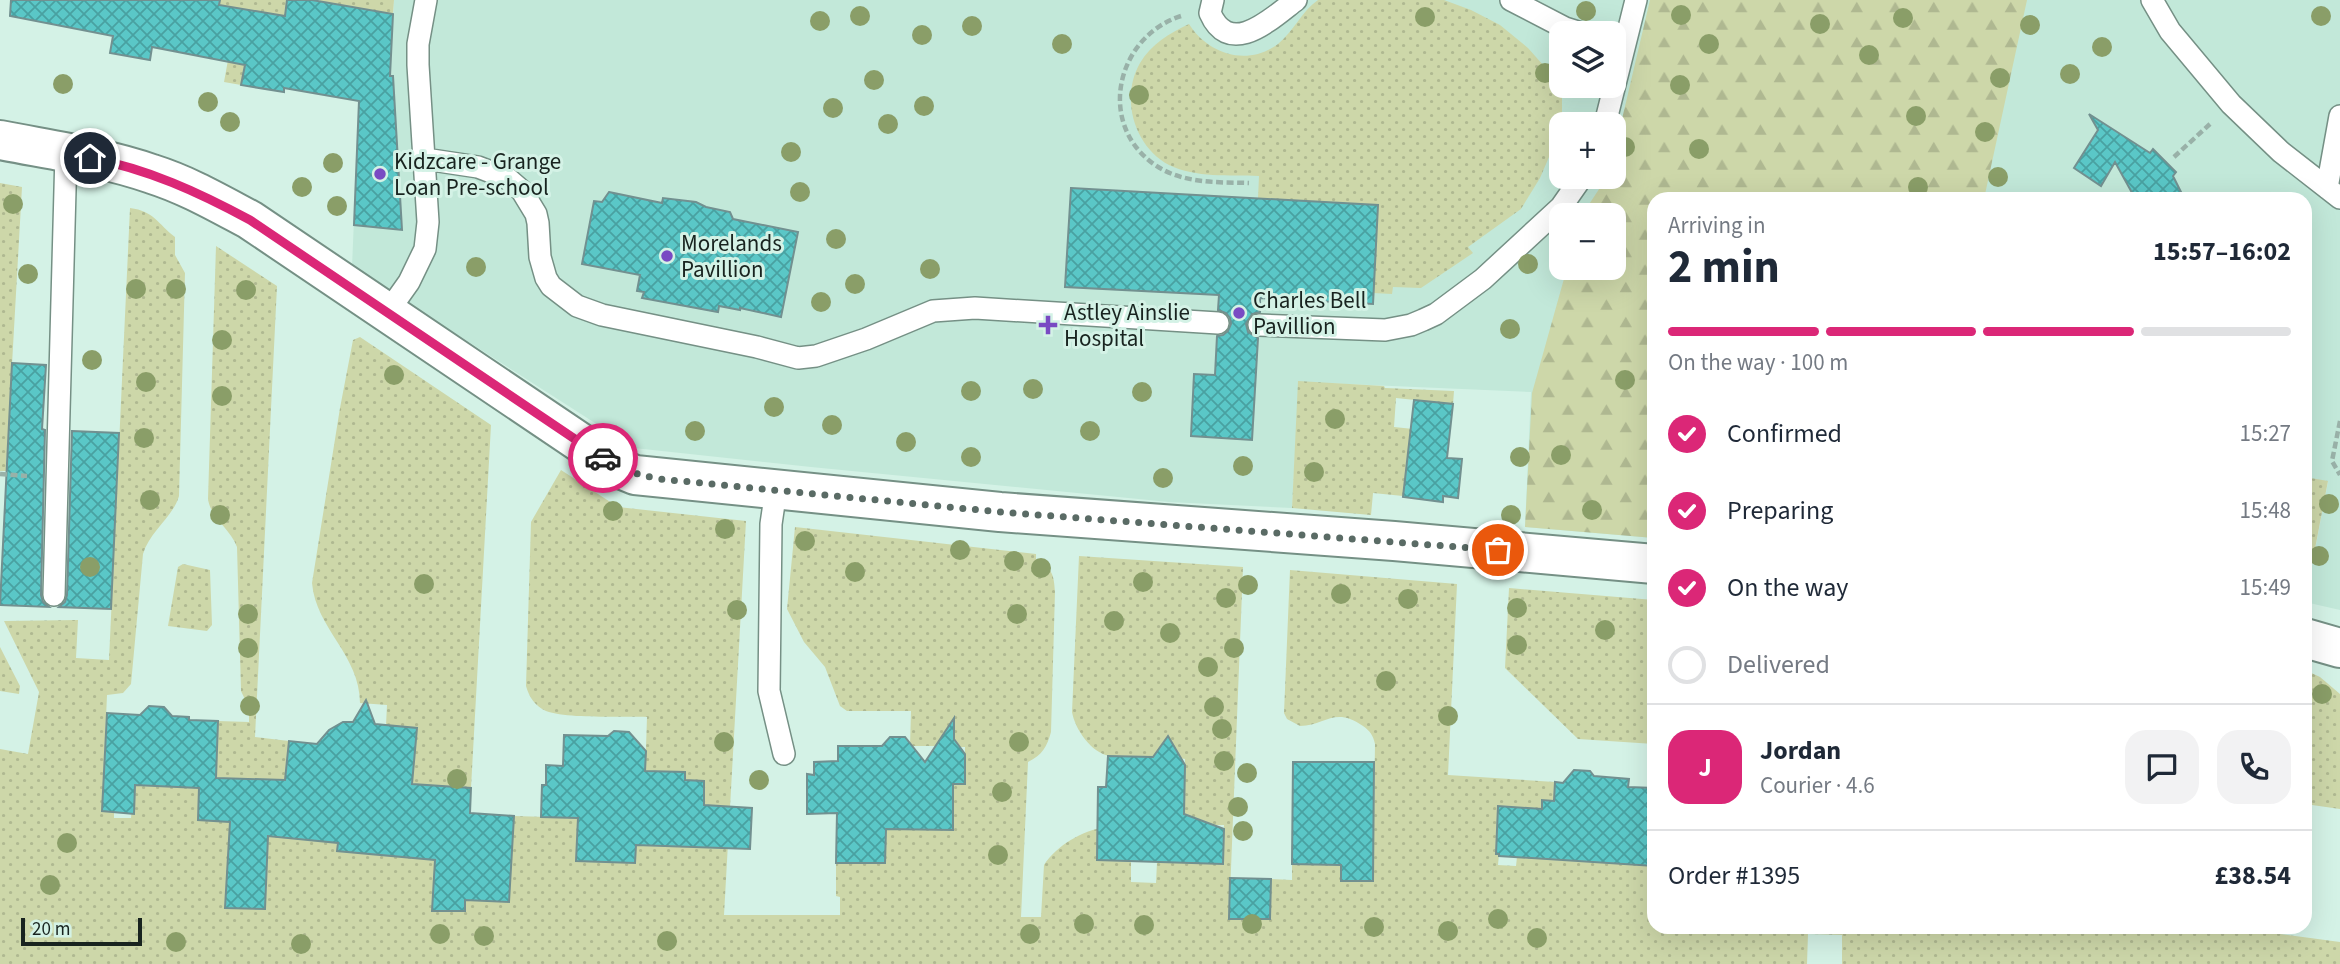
<!DOCTYPE html>
<meta charset="utf-8">
<style>
:root{--surface:#fff;--page:#f2f2f3;--text:#1f2937;--muted:#747a83;--line:#e0e1e3;--accent:#db2777}
body{margin:0;font-family:"Source Sans 3",sans-serif;background:var(--page);color:var(--text);height:100vh;display:flex;flex-direction:column;font-size:26px;white-space:nowrap}
*{box-sizing:border-box;margin:0}
p{font-size:23px;color:var(--muted)}
.icon{flex:none;width:38px;height:38px;fill:none;stroke:currentColor;stroke-width:2;stroke-linecap:round;stroke-linejoin:round}
.map{position:relative;flex:1;overflow:hidden}
.panel{position:absolute;left:1647px;top:192px;width:665px;height:742px;display:flex;flex-direction:column;background:var(--surface);border-radius:21px;box-shadow:0 7px 28px #0002}
.panel>*{flex:none}
.controls{position:absolute;left:1549px;top:21px;display:grid;gap:14px}
.controls a{display:grid;place-items:center;width:77px;height:77px;border-radius:14px;background:var(--surface);box-shadow:0 7px 28px #0002;font-size:35px}
.scale{position:absolute;left:21px;bottom:18px;width:121px;box-sizing:border-box;padding-left:7px;border:4px solid #18231f;border-top:0;font-size:19px;line-height:24px;white-space:nowrap;color:#18231f;-webkit-text-stroke:5px #d4f2e6;paint-order:stroke}
.pin{position:absolute;display:grid;place-items:center;width:60px;height:60px;color:#fff;margin:-30px;border:4px solid #fff;border-radius:50%;box-shadow:0 2px 7px #0007}
.courier{position:absolute;display:grid;place-items:center;width:70px;height:70px;margin:-35px;border:5px solid #db2777;border-radius:50%;background:#fff;color:#222;box-shadow:0 2px 9px #0007}
.overview em{font-style:normal;font-weight:700}
.overview div{display:flex;flex-direction:column-reverse}
.overview{display:flex;align-items:center;justify-content:space-between;height:119px;padding:0 21px}
h1{font-size:46px;font-weight:700;line-height:52px}
.bar{display:grid;grid-template-columns:repeat(4,1fr);gap:10px 7px;align-content:center;height:84px;padding:0 21px}
.bar i{height:9px;border-radius:5px;background:var(--line)}
.bar .active{background:var(--accent)}
.bar p{grid-column:span 4}
.line{display:flex;align-items:center;gap:18px;padding:0 21px;border-top:2px solid var(--line)}
.line div{flex:1}
.round{display:grid;place-items:center;flex:none;width:74px;height:74px;border-radius:21px;background:var(--page)}
ol{padding:0 21px;list-style:none}
li{display:flex;align-items:center;gap:21px;height:77px}
li p{margin-inline-start:auto}
li .icon{padding:7px;border-radius:50%;background:var(--accent);color:#fff;stroke-width:4}
li:last-child{color:var(--muted)}
li i{width:38px;height:38px;border:4px solid var(--line);border-radius:50%}
.map>svg:first-child{display:block}
.built{fill:#c2e8d9;fill-rule:evenodd}
.grass{fill:url(#grass-dots);fill-rule:evenodd}
.forest{fill:url(#forest-firs)}
.building{fill:url(#building-cross-hatch);stroke:#729090;stroke-width:2}
.lines{fill:none;stroke-linecap:round;stroke-linejoin:round}
.lane-casing{stroke:#759085;stroke-width:24}
.street-casing{stroke:#759085;stroke-width:42}
.path{stroke:#99b1a8;stroke-width:4.5;stroke-dasharray:7 3.5;stroke-linecap:butt}
.lane{stroke:#fff;stroke-width:21}
.street{stroke:#fff;stroke-width:38}
.tree{fill:#8a9e68}
.done{stroke:#5a6b65;stroke-width:7;stroke-dasharray:0 12.6}
.route{stroke:#db2777;stroke-width:9}
.poi-dot{fill:#794ac3;stroke:#d4f2e6;stroke-width:2.5}
.labels{text-anchor:middle;dominant-baseline:central;stroke-width:6;stroke-linejoin:round;paint-order:stroke}
.poi-label{font-size:23px;fill:#18231f;stroke:#d4f2e6;text-anchor:start}
</style>
<div class="map">
<svg width="2340" height="964" viewBox="0 0 2340 964">
<defs>
<pattern id="grass-dots" width="8" height="8" patternUnits="userSpaceOnUse" patternTransform="scale(1.75)"><rect width="8" height="8" fill="#cdd7a9"/><path d="M2 2h.1M6 6h.1" fill="none" stroke="#afb891" stroke-width="1.8" stroke-linecap="round"/></pattern>
<pattern id="forest-firs" width="22" height="20" patternUnits="userSpaceOnUse" patternTransform="scale(1.75)"><rect width="22" height="20" fill="#cdd7a9"/><path d="M5 1l3.5 6h-7zM16 11l3.5 6h-7z" fill="#afb891"/></pattern>
<pattern id="building-cross-hatch" width="8" height="8" patternUnits="userSpaceOnUse" patternTransform="scale(1.75)"><rect width="8" height="8" fill="#5ac7c7"/><path d="M0 0l8 8M0 8l8-8" fill="none" stroke="#49a1a1"/></pattern>
</defs>
<rect width="100%" height="100%" fill="#d4f2e6"/>
<path class="built" d="M394,0h1946v610l-35,-8 23,-120 -23,-5v-277h-651v338l-129,-11 6,-135 -232,-10 -7,126 -123,-6 -358,-35 -177,-19 -282,-181 6,-144 11,-1 21,-46zM1561,33h53v53h-53zM1561,124h53v53h-53zM1561,215h53v53h-53z"/>
<path class="grass" d="M220,0h67l-2,16 -31,-5 -13,74 -17,-3 10,-55 -18,-4z
M320,0h74l-1,14 -35,-6 -42,13z
M1318,0h126l27,10 29,15 28,23 23,26 11,19v25l-7,25 -15,35 -19,31 -53,38 5,6 -52,35 -28,-1 -1,7 -19,-1 5,-88 -120,-7 1,-22c-30,-1 -63,2 -90,-11 -35,-19 -49,-67 -29,-102 11,-19 30,-30 49,-39 19,30 58,43 89,20 16,-13 23,-32 40,-44z
M0,183l22,4 -16,284h-6z
M130,208c24,3 28,16 45,29v18l10,18 -6,223c-6,21 -29,35 -36,58l-12,130 -8,9 -16,2 -5,116 12,1v6h17l4,-43 24,11 40,2 -1,32 36,2 -18,-44 2,-57 31,1v-14l-8,-17 -4,-144c-7,-19 -26,-28 -29,-48l8,-253 61,40 -22,451 34,4 -4,39 55,35 -3,36 68,6 -19,-132 1,-20 -27,-2c0,-48 -44,-74 -48,-120l28,-175 13,-68 7,-3 131,88 -20,363 -32,-2 -7,125h32l1,-11 44,2 5,-86 68,2 -1,16 -4,1v26l58,2 1,-22 12,5 51,1 5,-66 -19,-1v-8l-40,7 2,-62c-25,-1 -79,2 -101,-6 -11,-5 -17,-14 -20,-25l5,-164 30,-52 57,37 128,14 -22,394h116v-18l-4,-1v-33h49l1,-47 67,14v-46h12v-37h-7l-5,-9h-12l-4,8h-27l1,-35h-64l-7,-5 -15,-39 -21,-25 -17,-33 8,-82 241,27v5c16,9 18,15 19,33l-4,140c-4,15 -9,23 -23,30l-7,155h20l3,-52c13,-20 38,-34 61,-38l-1,33 27,1v21l25,1 1,-21 66,2 1,-39h-26l-1,-6 -13,-3 1,-57 -5,-1 -4,-10h-16l-6,9c-14,0 -30,1 -44,-1 -19,-3 -35,-27 -38,-44l7,-156 164,11 -14,352h41l1,-40 21,1v-39h20v23l29,1 1,16h31l2,-137c-2,-9 -5,-13 -12,-18 -28,-20 -37,-1 -63,0l-13,-7 -3,-6 6,-143 167,14 -9,191 107,7 -1,19h-12l-1,13 -43,-8 -2,47 3,1 -1,11 18,1 1,-9 137,9v62h618v5l68,9v22h-498v-29l-34,-1 -1,30h-1807v-215l28,5 11,-62 -35,-71 74,-1 -2,38 33,2zM227,872l38,36h-39z
M1298,381l86,5 1,2 69,3 -1,13 -57,-6 -2,29 29,3 -20,66 -30,-3 -2,22 -79,-7z
M2305,477l23,4 -23,120z
M183,564l27,6 2,55 -5,6 -39,-5 10,-59z
M1509,588l145,12v144l-76,-5 -73,-71z
M0,647l20,39 -1,8 -19,-3z
M2305,670l15,7 20,17v115l-35,-5z"/>
<path class="forest" d="M1650,0h377l-43,199 -330,1v338l-129,-11 7,-134 35,-125h47v-53h-32l25,-38h7v-24z"/>
<path class="building" d="M11,0h209l-1,5 66,11 2,-16h25l81,14 -3,62h3l9,154 -48,-5 5,-124 -75,-13v4l-43,-7 4,-20 -93,-18 -2,13 -40,-7 3,-17 -103,-20z
M2089,114l61,39 3,-4 23,23 -3,4 12,24h-49l-21,-38 -14,24 -27,-18 24,-38z
M1071,188l307,17 -5,99 -113,-6v14l-8,2 -6,10 2,8 10,6 -6,102 -61,-4 3,-62 21,1 2,-39 6,-1 5,-4 3,-7 -1,-6 -4,-5 -8,-3 1,-15 -154,-8z
M609,192l53,11 1,-5 33,4 10,5 24,5 3,7 65,13 -17,85 -41,-9v2l-21,-4 -1,6 -76,-14 2,-6 -7,-1 3,-16 -58,-11 12,-63 8,1z
M12,363l34,2 -4,64 3,1 -4,165 2,7 6,5 -49,-2z
M1414,400l39,4 -6,54 15,1 -4,39 -15,-2v6l-40,-5z
M72,431l47,2 -8,176 -52,-2 6,-5 2,-7z
M366,700l9,24 42,4 -5,56 59,4 -1,25 44,3 -5,86 -44,-2v11h-33l3,-51 -98,-9 1,-8 -70,-7 -3,73 -40,-1 5,-86 -32,-2 1,-32 -64,-3 -1,29 -32,-3 5,-98 33,2 9,-9 15,1 8,9 17,1v3l29,1 -2,57 69,2 4,-39 28,3 12,-14 14,-8h10z
M954,718v21l11,15v30h-12v46l-67,-1 -1,34h-49l1,-50 -30,1v-40l7,1v-13l24,-1v-15h44l8,-9h15l20,25z
M614,731l15,1 17,19 -1,20 40,1v8l19,1v24l48,3 -2,41 -114,-4 -1,18 -59,-2 2,-43 -37,-1 1,-32h4v-20l17,1 1,-31 44,1z
M1168,736l17,29 -1,49 40,15 -1,35 -126,-4 1,-73h8l2,-31 45,1z
M1293,762h81l-1,119h-32v-16l-49,-1z
M1574,770l16,1 4,5 35,3 -1,8 26,1v78l-155,-10v-2h-3l2,-48 44,3v-9l12,1 1,-19 8,1z
M1230,878l41,1 -1,40h-41z"/>
<g class="lines">
<defs>
<path id="lane" d="M1213,0l-3,13c20,46 62,5 86,-13
M1511,0l54,28 16,5
M2152,0l18,31 61,73 50,48 59,46
M1605,124l31,-124
M425,159l53,8 29,11 15,13 14,23 2,9 2,34 6,21 5,8 26,20 25,9 155,32 41,11 18,-2 50,-17 67,-28 42,-3 243,15
M2327,188l13,-72
M387,313l22,-31 16,-33 3,-27 -10,-157v-21l8,-44
M1259,325l126,5 26,-5 12,-5 13,-6 47,-35 78,-72 21,-30
M776,490l-5,34 -2,167 15,63
M54,595l12,-442"/>
<path id="street" d="M0,140c51,10 103,17 152,34 35,11 66,29 98,46l368,248 17,7 365,37 394,29 260,23
M2305,638l35,10"/>
</defs>
<use href="#lane" class="lane-casing"/>
<use href="#street" class="street-casing"/>
<path class="path" d="M1181,16c-65,21 -85,108 -26,149 28,19 62,17 94,18
M2174,157l36,-33
M2340,421l-8,40 8,14
M0,474l27,2"/>
<use href="#lane" class="lane"/>
<use href="#street" class="street"/>
</g>
<g class="tree">
<circle cx="1586" cy="11" r="10"/>
<circle cx="1681" cy="15" r="10"/>
<circle cx="860" cy="16" r="10"/>
<circle cx="2321" cy="16" r="10"/>
<circle cx="1425" cy="17" r="10"/>
<circle cx="1903" cy="18" r="10"/>
<circle cx="820" cy="21" r="10"/>
<circle cx="1820" cy="24" r="10"/>
<circle cx="2030" cy="25" r="10"/>
<circle cx="972" cy="26" r="10"/>
<circle cx="922" cy="35" r="10"/>
<circle cx="1062" cy="44" r="10"/>
<circle cx="1709" cy="44" r="10"/>
<circle cx="2102" cy="47" r="10"/>
<circle cx="1869" cy="55" r="10"/>
<circle cx="1545" cy="73" r="10"/>
<circle cx="2070" cy="74" r="10"/>
<circle cx="2000" cy="78" r="10"/>
<circle cx="874" cy="80" r="10"/>
<circle cx="63" cy="84" r="10"/>
<circle cx="1680" cy="85" r="10"/>
<circle cx="1139" cy="95" r="10"/>
<circle cx="208" cy="102" r="10"/>
<circle cx="924" cy="106" r="10"/>
<circle cx="833" cy="108" r="10"/>
<circle cx="1916" cy="116" r="10"/>
<circle cx="230" cy="122" r="10"/>
<circle cx="888" cy="124" r="10"/>
<circle cx="1985" cy="132" r="10"/>
<circle cx="1625" cy="147" r="10"/>
<circle cx="1699" cy="149" r="10"/>
<circle cx="791" cy="152" r="10"/>
<circle cx="333" cy="163" r="10"/>
<circle cx="1998" cy="177" r="10"/>
<circle cx="302" cy="187" r="10"/>
<circle cx="1918" cy="187" r="10"/>
<circle cx="800" cy="192" r="10"/>
<circle cx="13" cy="204" r="10"/>
<circle cx="337" cy="206" r="10"/>
<circle cx="836" cy="239" r="10"/>
<circle cx="1528" cy="264" r="10"/>
<circle cx="476" cy="267" r="10"/>
<circle cx="930" cy="269" r="10"/>
<circle cx="28" cy="274" r="10"/>
<circle cx="855" cy="284" r="10"/>
<circle cx="136" cy="289" r="10"/>
<circle cx="176" cy="289" r="10"/>
<circle cx="246" cy="290" r="10"/>
<circle cx="821" cy="302" r="10"/>
<circle cx="1510" cy="329" r="10"/>
<circle cx="222" cy="340" r="10"/>
<circle cx="92" cy="360" r="10"/>
<circle cx="394" cy="375" r="10"/>
<circle cx="1625" cy="380" r="10"/>
<circle cx="146" cy="382" r="10"/>
<circle cx="1033" cy="389" r="10"/>
<circle cx="971" cy="391" r="10"/>
<circle cx="1142" cy="392" r="10"/>
<circle cx="222" cy="396" r="10"/>
<circle cx="774" cy="407" r="10"/>
<circle cx="1335" cy="419" r="10"/>
<circle cx="832" cy="425" r="10"/>
<circle cx="695" cy="431" r="10"/>
<circle cx="1090" cy="431" r="10"/>
<circle cx="144" cy="438" r="10"/>
<circle cx="906" cy="442" r="10"/>
<circle cx="1561" cy="455" r="10"/>
<circle cx="971" cy="457" r="10"/>
<circle cx="1520" cy="457" r="10"/>
<circle cx="1243" cy="466" r="10"/>
<circle cx="1314" cy="472" r="10"/>
<circle cx="1163" cy="478" r="10"/>
<circle cx="150" cy="500" r="10"/>
<circle cx="2329" cy="504" r="10"/>
<circle cx="1592" cy="510" r="10"/>
<circle cx="613" cy="511" r="10"/>
<circle cx="220" cy="515" r="10"/>
<circle cx="1511" cy="515" r="10"/>
<circle cx="725" cy="529" r="10"/>
<circle cx="805" cy="541" r="10"/>
<circle cx="960" cy="550" r="10"/>
<circle cx="2319" cy="556" r="10"/>
<circle cx="1014" cy="561" r="10"/>
<circle cx="90" cy="567" r="10"/>
<circle cx="1041" cy="568" r="10"/>
<circle cx="855" cy="572" r="10"/>
<circle cx="1143" cy="582" r="10"/>
<circle cx="424" cy="584" r="10"/>
<circle cx="1248" cy="585" r="10"/>
<circle cx="1341" cy="594" r="10"/>
<circle cx="1226" cy="598" r="10"/>
<circle cx="1408" cy="599" r="10"/>
<circle cx="1517" cy="608" r="10"/>
<circle cx="737" cy="610" r="10"/>
<circle cx="248" cy="614" r="10"/>
<circle cx="1017" cy="614" r="10"/>
<circle cx="1114" cy="621" r="10"/>
<circle cx="1605" cy="630" r="10"/>
<circle cx="1170" cy="633" r="10"/>
<circle cx="1517" cy="645" r="10"/>
<circle cx="248" cy="648" r="10"/>
<circle cx="1234" cy="648" r="10"/>
<circle cx="1208" cy="667" r="10"/>
<circle cx="1386" cy="681" r="10"/>
<circle cx="2322" cy="694" r="10"/>
<circle cx="250" cy="706" r="10"/>
<circle cx="1214" cy="707" r="10"/>
<circle cx="1448" cy="716" r="10"/>
<circle cx="1222" cy="729" r="10"/>
<circle cx="724" cy="742" r="10"/>
<circle cx="1019" cy="742" r="10"/>
<circle cx="1224" cy="761" r="10"/>
<circle cx="1247" cy="773" r="10"/>
<circle cx="457" cy="779" r="10"/>
<circle cx="759" cy="780" r="10"/>
<circle cx="1002" cy="792" r="10"/>
<circle cx="1238" cy="807" r="10"/>
<circle cx="1243" cy="831" r="10"/>
<circle cx="67" cy="843" r="10"/>
<circle cx="998" cy="855" r="10"/>
<circle cx="50" cy="885" r="10"/>
<circle cx="1498" cy="919" r="10"/>
<circle cx="1084" cy="924" r="10"/>
<circle cx="1252" cy="924" r="10"/>
<circle cx="1144" cy="925" r="10"/>
<circle cx="1374" cy="927" r="10"/>
<circle cx="1448" cy="931" r="10"/>
<circle cx="440" cy="934" r="10"/>
<circle cx="1030" cy="934" r="10"/>
<circle cx="484" cy="936" r="10"/>
<circle cx="1537" cy="938" r="10"/>
<circle cx="667" cy="941" r="10"/>
<circle cx="176" cy="942" r="10"/>
<circle cx="301" cy="944" r="10"/>
</g>
<g class="lines">
<path class="done" d="M603,458c19,12 35,17 57,21l340,33 498,38"/>
<path class="route" d="M90,158c58,11 108,34 160,62l353,238"/>
</g>
<g class="poi-dot">
<circle cx="380" cy="174" r="7"/>
<circle cx="667" cy="256" r="7"/>
<circle cx="1239" cy="313" r="7"/>
<path d="M1044.5 314.5h7v7h7v7h-7v7h-7v-7h-7v-7h7z"/>
</g>
<g class="labels">
<g class="poi-label">
<text x="394" y="161">Kidzcare - Grange<tspan x="394" dy="26">Loan Pre-school</tspan></text>
<text x="681" y="243">Morelands<tspan x="681" dy="26">Pavillion</tspan></text>
<text x="1253" y="300">Charles Bell<tspan x="1253" dy="26">Pavillion</tspan></text>
<text x="1064" y="312">Astley Ainslie<tspan x="1064" dy="26">Hospital</tspan></text>
</g>
</g>
</svg>
<div class="controls">
<a><svg class="icon" aria-label="layers" viewBox="0 0 24 24"><path d="M12 4l9 5-9 5-9-5zM3 14l9 5 9-5"/></svg></a>
<a>+</a>
<a>−</a>
</div>
<div class="scale">20 m</div>
<div class="pin" style="left:1498px;top:550px;background:#ea580c"><svg class="icon" aria-label="bag" viewBox="0 0 24 24"><path d="M5 8h14l-1 12H6zM9 8a3 3 0 0 1 6 0"/></svg></div>
<div class="pin" style="left:90px;top:158px;background:#1f2937"><svg class="icon" aria-label="home" viewBox="0 0 24 24"><path d="M3 11l9-7 9 7M6 9v11h12V9"/></svg></div>
<div class="courier" style="left:603px;top:458px"><svg class="icon" aria-label="car" viewBox="0 0 24 24"><path d="M5 17H2v-5l4-1 3-4h7l3 4 3 1v5h-3M9 17h6M6 11h13"/><circle cx="7" cy="17" r="2"/><circle cx="17" cy="17" r="2"/></svg></div>
<section class="panel">
<div class="overview"><div><h1>2 min</h1><p>Arriving in</p></div><em>15:57–16:02</em></div>
<div class="bar"><i class="active"></i><i class="active"></i><i class="active"></i><i></i><p>On the way · 100 m</p></div>
<ol>
<li><svg class="icon" aria-label="check" viewBox="0 0 24 24"><path d="M5 12l5 5 9-10"/></svg>Confirmed<p>15:27</p></li>
<li><svg class="icon" aria-label="check" viewBox="0 0 24 24"><path d="M5 12l5 5 9-10"/></svg>Preparing<p>15:48</p></li>
<li><svg class="icon" aria-label="check" viewBox="0 0 24 24"><path d="M5 12l5 5 9-10"/></svg>On the way<p>15:49</p></li>
<li><i></i>Delivered</li>
</ol>
<div class="line" style="height:126px"><b class="round" style="background:var(--accent);color:#fff">J</b><div><b>Jordan</b><p>Courier · 4.6</p></div><a class="round"><svg class="icon" aria-label="chat" viewBox="0 0 24 24"><path d="M4 5h16v11H9l-5 4z"/></svg></a><a class="round"><svg class="icon" aria-label="phone" viewBox="0 0 24 24"><path d="M5 4h4l2 5-3 2q2 4 5 5l2-3 5 2v4C11 20 4 13 5 4z"/></svg></a></div>
<div class="line" style="height:91px"><div>Order #1395</div><b>£38.54</b></div>
</section>
</div>
